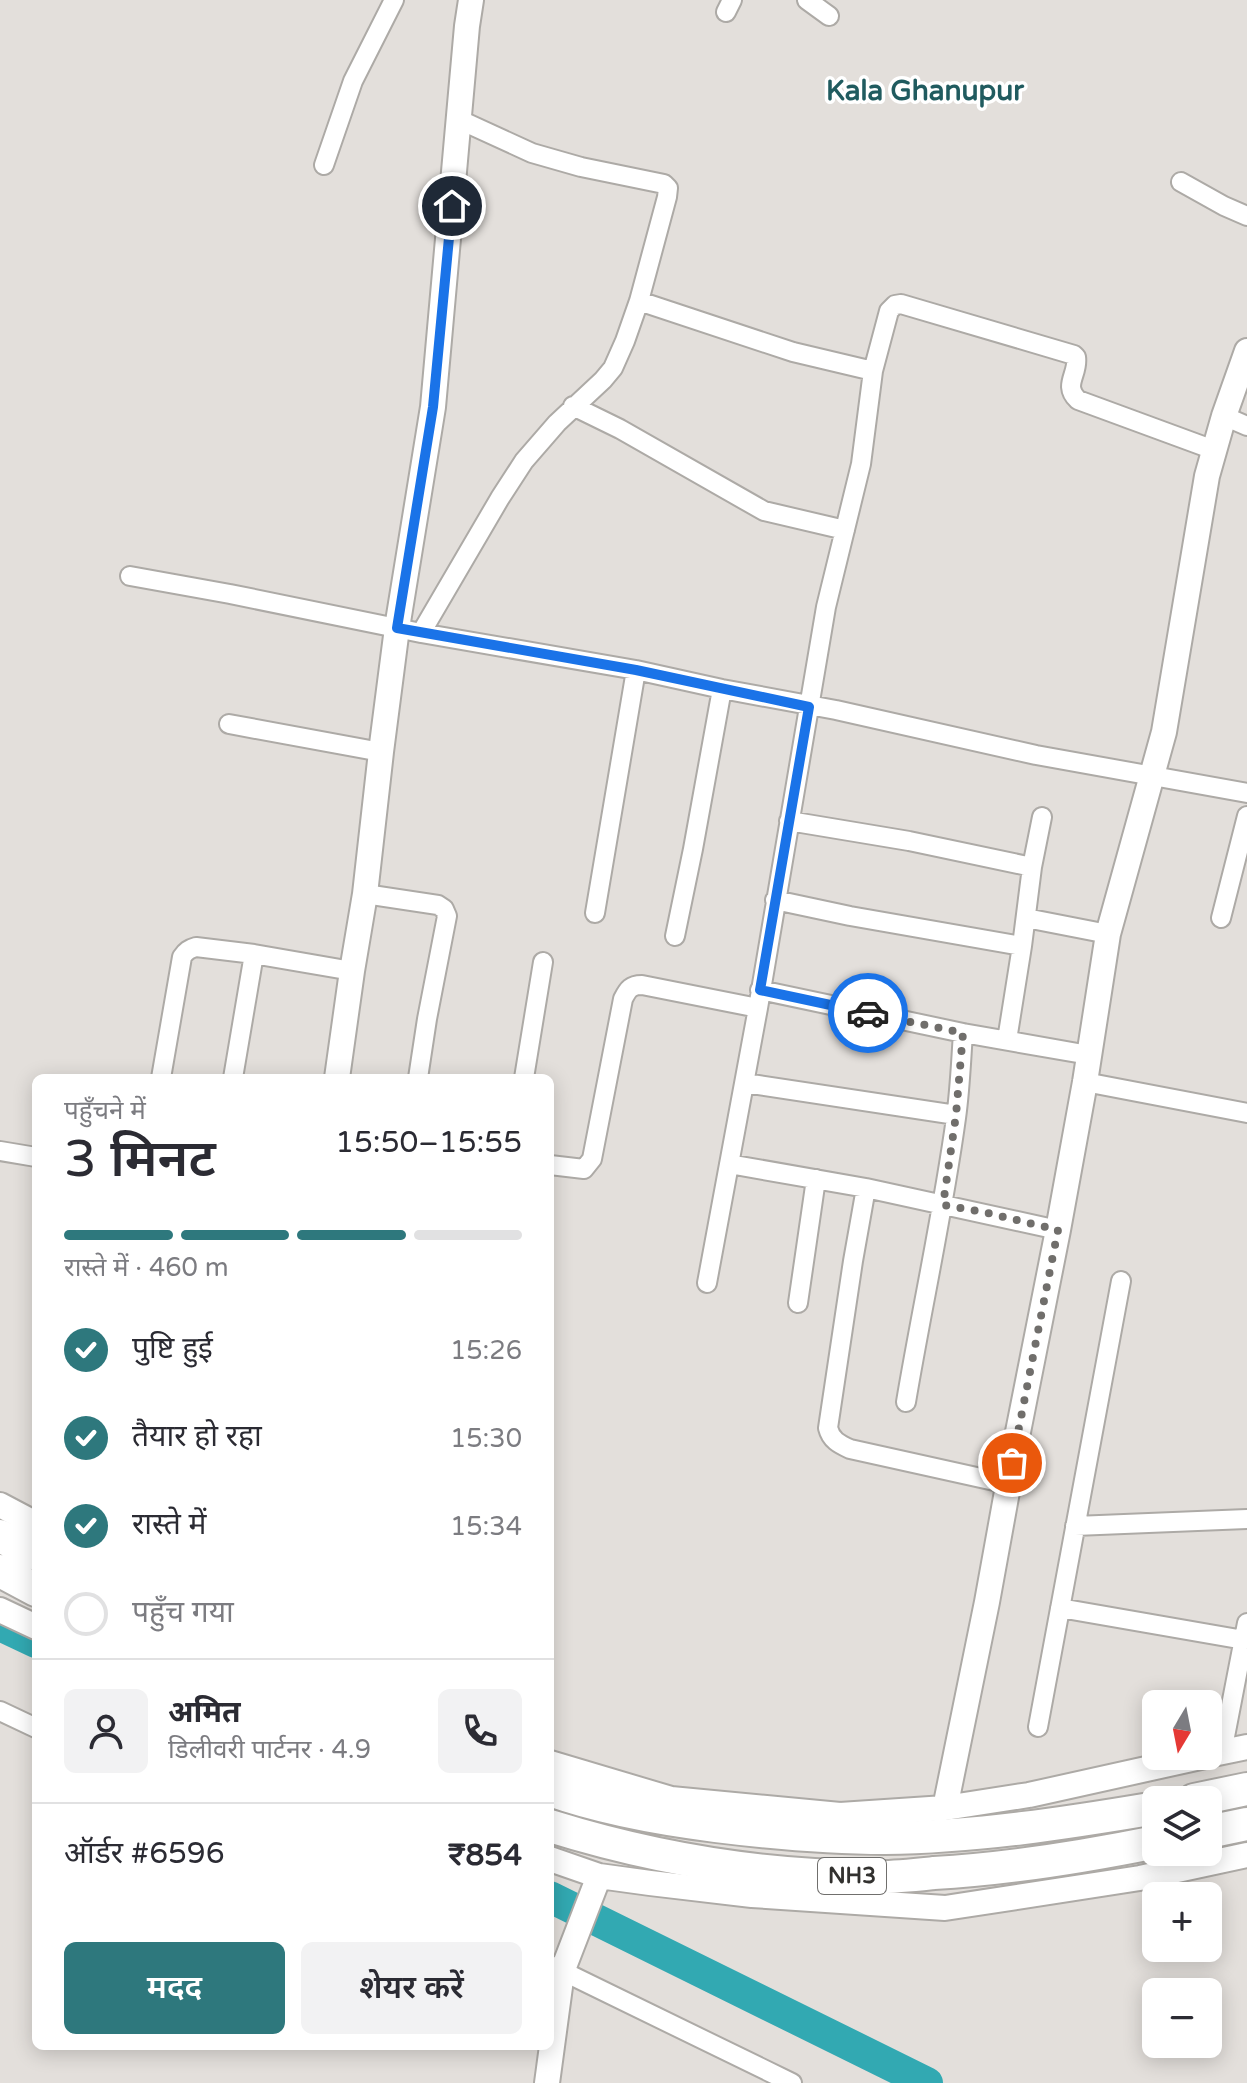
<!DOCTYPE html>
<html lang="hi">
<meta charset="utf-8">
<style>
:root{--surface:#fff;--page:#f2f2f3;--text:#2b2b33;--muted:#7c7c81;--line:#e1e1e2;--accent:#2e787d}
body{margin:0;font-family:"Varela Round","Noto Sans Devanagari",sans-serif;background:var(--page);color:var(--text);height:100vh;display:flex;flex-direction:column;font-size:30px;white-space:nowrap}
*{box-sizing:border-box;margin:0}
p{font-size:26px;color:var(--muted)}
.icon{flex:none;width:44px;height:44px;fill:none;stroke:currentColor;stroke-width:2;stroke-linecap:round;stroke-linejoin:round}
.map{position:relative;flex:1;overflow:hidden}
.side{position:absolute;left:32px;top:1074px;width:522px;height:976px;display:flex;flex-direction:column;background:var(--surface);border-radius:12px;box-shadow:0 4px 20px #0003}
.side>*{flex:none}
.needle{width:52px;rotate:190deg}
.buttons{position:absolute;left:1142px;top:1690px;display:grid;gap:16px}
.buttons a{display:grid;place-items:center;width:80px;height:80px;border-radius:12px;background:var(--surface);box-shadow:0 4px 20px #0003;font-size:40px}
.pin{position:absolute;display:grid;place-items:center;width:68px;height:68px;color:#fff;margin:-34px;border:4px solid #fff;border-radius:50%;box-shadow:0 2px 8px #0007}
.courier{position:absolute;display:grid;place-items:center;width:80px;height:80px;margin:-40px;border:6px solid #1a73e8;border-radius:50%;background:#fff;color:#222;box-shadow:0 2px 10px #0007}
.head em{font-style:normal;font-weight:600}
.head div{display:flex;flex-direction:column-reverse}
.head{display:flex;align-items:center;justify-content:space-between;height:136px;padding:0 32px}
h1{font-size:52px;font-weight:600;line-height:60px}
.bar{display:grid;grid-template-columns:repeat(4,1fr);gap:12px 8px;align-content:center;height:96px;padding:0 32px}
.bar i{height:10px;border-radius:6px;background:var(--line)}
.bar .current{background:var(--accent)}
.bar p{grid-column:span 4}
.line{display:flex;align-items:center;gap:20px;padding:0 32px;border-top:2px solid var(--line)}
.line div{flex:1}
.round{display:grid;place-items:center;flex:none;width:84px;height:84px;border-radius:12px;background:var(--page)}
ol{padding:0 32px;list-style:none}
li{display:flex;align-items:center;gap:24px;height:88px}
li p{margin-inline-start:auto}
li .icon{padding:8px;border-radius:50%;background:var(--accent);color:#fff;stroke-width:4}
li:last-child{color:var(--muted)}
li i{width:44px;height:44px;border:4px solid var(--line);border-radius:50%}
.primary-button{display:flex;gap:16px;margin-top:auto;padding:16px 32px}
.primary-button a{flex:1;height:92px;border-radius:12px;background:var(--accent);color:#fff;font-size:32px;font-weight:600;line-height:92px;text-align:center}
.primary-button a+a{background:var(--page);color:var(--text)}
.map>svg:first-child{display:block}
.lines{fill:none;stroke-linecap:round;stroke-linejoin:round}
.river{stroke:#32a9b2;stroke-width:32}
.minor-casing{stroke:#adaaa6;stroke-width:22}
.tertiary-casing{stroke:#adaaa6;stroke-width:28}
.trunk-casing{stroke:#adaaa6;stroke-width:36}
.minor{stroke:#fff;stroke-width:18}
.tertiary{stroke:#fff;stroke-width:24}
.trunk{stroke:#fff;stroke-width:32}
.done{stroke:#706e6b;stroke-width:8;stroke-dasharray:0 14.4}
.route{stroke:#1a73e8;stroke-width:10}
.labels{text-anchor:middle;dominant-baseline:central;stroke-width:7;stroke-linejoin:round;paint-order:stroke}
.shield{fill:#fff;stroke:#706f6d;stroke-width:2}
.shield-label{font-size:22px;font-weight:bold;fill:#32312f}
.quarter-label{font-size:28px;font-weight:bold;fill:#205b5f;stroke:#fff}
</style>
<div class="map">
<svg width="1247" height="2083" viewBox="0 0 1247 2083">
<rect width="100%" height="100%" fill="#e3dfdb"/>
<g class="lines">
<path class="river" d="M0,1625l36,17
M550,1897l377,186"/>
<defs>
<path id="minor" d="M807,0l22,16
M726,12l6,-12
M324,165l29,-84 41,-81
M1181,182l43,24 23,10
M639,301l154,51 80,19
M573,406l47,23 144,82 81,19
M1224,416l23,10
M130,576l100,18 191,39 215,37 86,19 114,21 200,45 211,38
M421,633l79,-135 24,-37 33,-38 46,-43 10,-12 12,-27 14,-40 28,-104 1,-9 -4,-4 -83,-17 -49,-14 -72,-33
M229,724l152,28
M789,821l120,20 123,26
M365,894l73,11 6,4 3,7 -20,103 -9,59
M775,900l75,16 172,30 10,-79 10,-50
M595,913l41,-243
M1026,918l82,16
M1221,918l26,-102
M675,936l18,-87 29,-160
M760,990l203,43 126,22
M1007,1040l15,-94
M161,1078l21,-121c4,-6 7,-8 14,-10l58,7 98,17
M233,1078l21,-124
M524,1078l19,-116
M1085,1082l162,31
M745,1083l211,32
M0,1151l36,6
M729,1164l137,24 192,42
M550,1165l34,4 8,-10 31,-160c5,-10 8,-14 19,-14l116,23
M866,1188l-13,73 -25,167c3,12 11,16 22,21l158,35
M707,1283l51,-275 68,-401 35,-143 12,-93 16,-60 6,-6 6,-1 173,51 2,2c3,17 -14,28 2,43l136,50
M798,1303l18,-124
M906,1402c16,-95 37,-189 50,-284 4,-28 5,-57 7,-85
M1075,1526l172,-7
M1060,1608l184,32
M0,1711l36,17
M1038,1727l83,-446
M1222,1752l25,-129
M550,1965l242,118"/>
<path id="tertiary" d="M337,1078l15,-107 13,-77 16,-142 16,-124 36,-221 34,-381 4,-26
M0,1505l36,19
M0,1610l36,17
M1208,1755l39,-8
M550,1763l121,36 169,16 105,-7 84,-13 176,-39
M945,1808l42,-206 29,-160 42,-212 27,-148 23,-148 56,-202 43,-256 17,-60 23,-65
M550,1859l49,17 51,7 102,12 193,13 195,-30 107,-23
M547,2083l15,-111 37,-96"/>
<path id="trunk" d="M0,1536l36,18
M0,1571l36,19
M550,1790c53,19 110,29 166,36 56,7 112,12 169,12 91,-1 182,-15 271,-30
M1194,1800l53,-11
M550,1826c106,33 217,51 329,51 18,0 36,-2 55,-4 74,-4 148,-16 222,-31
M1208,1832l39,-8"/>
</defs>
<use href="#minor" class="minor-casing"/>
<use href="#tertiary" class="tertiary-casing"/>
<use href="#trunk" class="trunk-casing"/>
<use href="#minor" class="minor"/>
<use href="#tertiary" class="tertiary"/>
<use href="#trunk" class="trunk"/>
</g>
<g class="lines">
<path class="done" d="M868,1013l95,20 -7,82 -13,90 40,7 75,18 -46,233"/>
<path class="route" d="M452,206l-19,201 -36,221 239,42 173,37 -49,283 108,23"/>
</g>
<g class="labels">
<rect class="shield" x="818" y="1858" width="68" height="36" rx="6"/>
<g class="shield-label">
<text x="852" y="1876">NH3</text>
</g>
<g class="quarter-label">
<text x="925" y="91">Kala Ghanupur</text>
</g>
</g>
</svg>
<div class="buttons">
<a><svg class="needle" viewBox="-14 -14 28 28"><path d="M0-13l5 13h-10z" fill="#e53935"/><path d="M0 13l5-13h-10z" fill="#7c7c81"/></svg></a>
<a><svg class="icon" aria-label="layers" viewBox="0 0 24 24"><path d="M12 4l9 5-9 5-9-5zM3 14l9 5 9-5"/></svg></a>
<a>+</a>
<a>−</a>
</div>
<div class="pin" style="left:1012px;top:1463px;background:#ea580c"><svg class="icon" aria-label="bag" viewBox="0 0 24 24"><path d="M5 8h14l-1 12H6zM9 8a3 3 0 0 1 6 0"/></svg></div>
<div class="pin" style="left:452px;top:206px;background:#1f2937"><svg class="icon" aria-label="home" viewBox="0 0 24 24"><path d="M3 11l9-7 9 7M6 9v11h12V9"/></svg></div>
<div class="courier" style="left:868px;top:1013px"><svg class="icon" aria-label="car" viewBox="0 0 24 24"><path d="M5 17H2v-5l4-1 3-4h7l3 4 3 1v5h-3M9 17h6M6 11h13"/><circle cx="7" cy="17" r="2"/><circle cx="17" cy="17" r="2"/></svg></div>
<section class="side">
<div class="head"><div><h1>3 मिनट</h1><p>पहुँचने में</p></div><em>15:50–15:55</em></div>
<div class="bar"><i class="current"></i><i class="current"></i><i class="current"></i><i></i><p>रास्ते में · 460 m</p></div>
<ol>
<li><svg class="icon" aria-label="check" viewBox="0 0 24 24"><path d="M5 12l5 5 9-10"/></svg>पुष्टि हुई<p>15:26</p></li>
<li><svg class="icon" aria-label="check" viewBox="0 0 24 24"><path d="M5 12l5 5 9-10"/></svg>तैयार हो रहा<p>15:30</p></li>
<li><svg class="icon" aria-label="check" viewBox="0 0 24 24"><path d="M5 12l5 5 9-10"/></svg>रास्ते में<p>15:34</p></li>
<li><i></i>पहुँच गया</li>
</ol>
<div class="line" style="height:144px"><a class="round"><svg class="icon" aria-label="person" viewBox="0 0 24 24"><circle cx="12" cy="8" r="4"/><path d="M4 21q1-7 8-7t8 7"/></svg></a><div><b>अमित</b><p>डिलीवरी पार्टनर · 4.9</p></div><a class="round"><svg class="icon" aria-label="phone" viewBox="0 0 24 24"><path d="M5 4h4l2 5-3 2q2 4 5 5l2-3 5 2v4C11 20 4 13 5 4z"/></svg></a></div>
<div class="line" style="height:104px"><div>ऑर्डर #6596</div><b>₹854</b></div>
<div class="primary-button"><a>मदद</a><a>शेयर करें</a></div>
</section>
</div>
